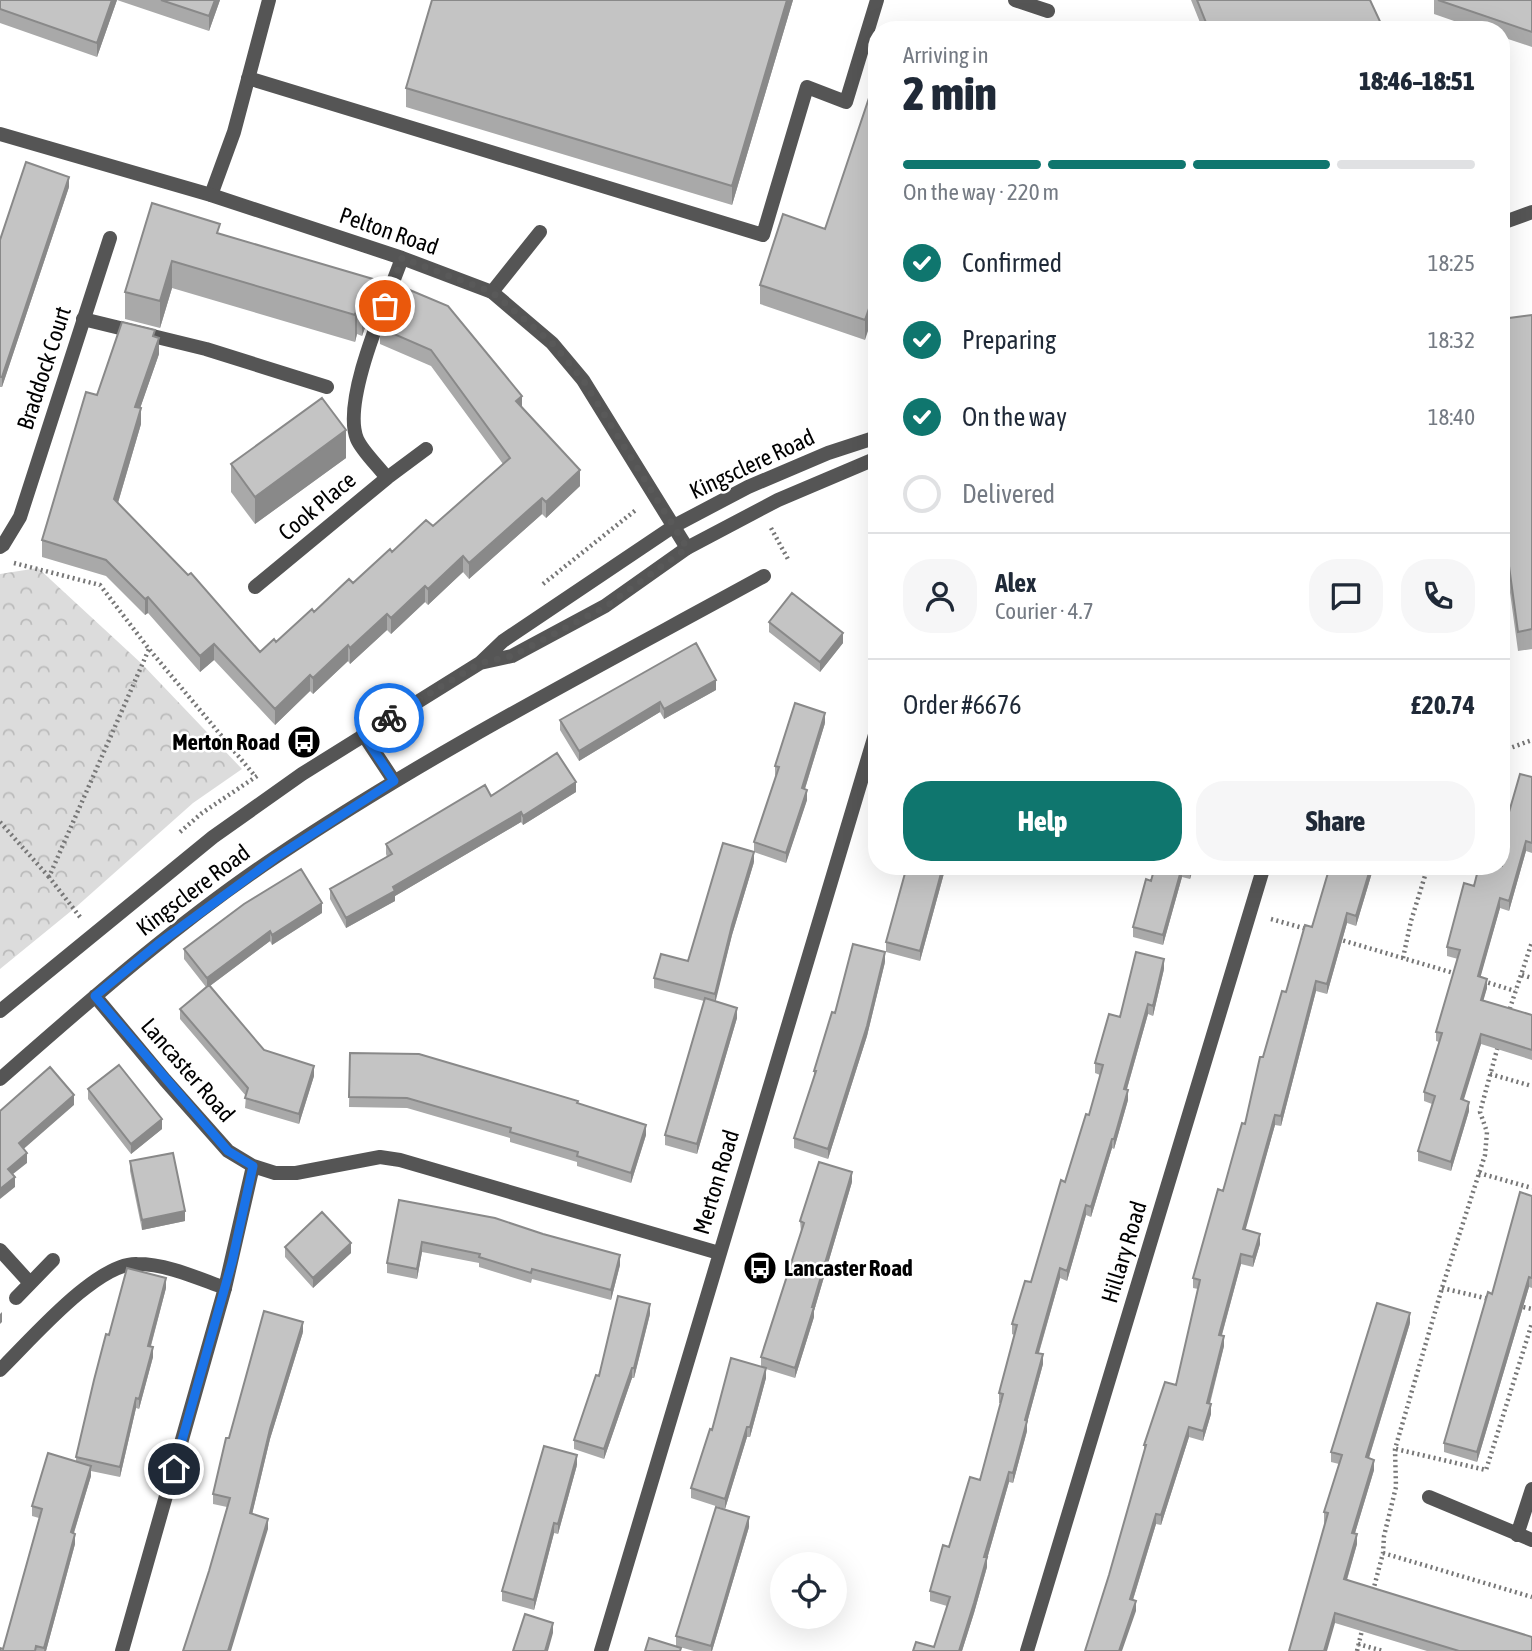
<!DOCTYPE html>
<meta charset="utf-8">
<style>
:root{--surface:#fff;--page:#f6f6f7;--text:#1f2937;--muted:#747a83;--line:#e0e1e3;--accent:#0f766e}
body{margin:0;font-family:"Asap Condensed",sans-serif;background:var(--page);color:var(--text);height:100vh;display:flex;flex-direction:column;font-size:26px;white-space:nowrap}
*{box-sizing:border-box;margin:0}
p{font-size:23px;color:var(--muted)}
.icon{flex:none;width:38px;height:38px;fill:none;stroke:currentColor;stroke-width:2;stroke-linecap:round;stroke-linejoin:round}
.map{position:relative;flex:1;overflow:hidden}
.drawer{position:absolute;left:868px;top:21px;width:642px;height:854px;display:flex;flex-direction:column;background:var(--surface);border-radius:28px;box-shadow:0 7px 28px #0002}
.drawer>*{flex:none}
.fabs{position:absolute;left:770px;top:1552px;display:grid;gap:14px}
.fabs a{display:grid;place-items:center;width:77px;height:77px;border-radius:50%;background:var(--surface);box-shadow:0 7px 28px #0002;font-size:35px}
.pin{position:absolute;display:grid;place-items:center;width:60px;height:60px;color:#fff;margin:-30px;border:4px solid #fff;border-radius:50%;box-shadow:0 2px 7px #0007}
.courier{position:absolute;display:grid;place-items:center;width:70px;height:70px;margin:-35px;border:5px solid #1a73e8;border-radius:50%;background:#fff;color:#222;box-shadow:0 2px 9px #0007}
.headline em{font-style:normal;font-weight:800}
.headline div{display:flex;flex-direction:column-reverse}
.headline{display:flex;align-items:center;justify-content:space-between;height:119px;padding:0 35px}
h1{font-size:46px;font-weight:800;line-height:52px}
.bar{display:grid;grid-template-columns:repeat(4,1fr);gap:10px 7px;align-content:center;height:84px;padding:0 35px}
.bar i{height:9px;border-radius:5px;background:var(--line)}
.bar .active{background:var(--accent)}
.bar p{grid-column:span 4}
.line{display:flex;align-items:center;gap:18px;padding:0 35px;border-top:2px solid var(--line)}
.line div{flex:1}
.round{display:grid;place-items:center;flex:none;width:74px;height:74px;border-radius:28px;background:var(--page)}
ol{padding:0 35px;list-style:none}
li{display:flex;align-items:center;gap:21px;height:77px}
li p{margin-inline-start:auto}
li .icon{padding:7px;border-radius:50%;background:var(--accent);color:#fff;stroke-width:4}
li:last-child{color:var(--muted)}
li i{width:38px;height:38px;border:4px solid var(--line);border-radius:50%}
.primary-button{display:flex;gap:14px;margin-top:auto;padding:14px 35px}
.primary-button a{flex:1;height:80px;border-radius:28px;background:var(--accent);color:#fff;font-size:28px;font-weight:800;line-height:80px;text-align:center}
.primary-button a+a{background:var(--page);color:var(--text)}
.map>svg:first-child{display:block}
.park{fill:url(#park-crowns)}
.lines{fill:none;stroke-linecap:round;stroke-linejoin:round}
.path{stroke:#777;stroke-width:4.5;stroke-dasharray:2 3.5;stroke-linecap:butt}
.service{stroke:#555;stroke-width:14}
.minor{stroke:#555;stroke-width:14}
.tertiary{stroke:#555;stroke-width:14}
.wall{fill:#a9a9a9}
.shaded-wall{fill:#898989}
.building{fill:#c4c4c4;stroke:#898989;stroke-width:2}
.done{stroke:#595959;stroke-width:7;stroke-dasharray:0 12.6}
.route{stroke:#1a73e8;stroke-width:9}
.labels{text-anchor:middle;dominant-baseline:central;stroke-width:5;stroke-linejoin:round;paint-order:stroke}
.street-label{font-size:23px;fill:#000;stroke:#fff}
.poi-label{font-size:23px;font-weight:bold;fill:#000;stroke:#fff;text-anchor:end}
</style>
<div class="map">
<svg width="1532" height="1651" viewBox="0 0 1532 1651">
<defs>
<pattern id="park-crowns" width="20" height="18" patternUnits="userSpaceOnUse" patternTransform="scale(1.75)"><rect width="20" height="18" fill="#dcdcdc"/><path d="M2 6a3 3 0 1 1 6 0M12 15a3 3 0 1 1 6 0" fill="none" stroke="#bbb"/></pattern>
</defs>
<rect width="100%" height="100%" fill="#fff"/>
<path class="park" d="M38,568l104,96 100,105 -49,34 -117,104 -76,62v-395z"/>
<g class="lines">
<path class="path" d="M771,528l18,33
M14,563l86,22 49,64 106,127
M543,584l94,-75
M1502,751l30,-11
M0,822l49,55
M180,832l22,-19 58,-39
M80,917l-31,-40 100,-228
M1271,919l39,11
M1338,939l119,35
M1403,958l8,-37 17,-55
M1522,975l10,3
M1483,981l32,10
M1508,1014l24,-72
M1490,1074l42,12
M1479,1173l53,15
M1442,1288l47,11
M1518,1306l14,3
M1396,1449l90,21 46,-147
M1383,1553l149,44
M1373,1591l10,-38 1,-17 12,-49 -1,-38 47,-161 43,-133 2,-23 -7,-20 18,-66
M1358,1644l25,7
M1357,1651l6,-25"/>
<path class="service" d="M1015,0l33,11
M248,78l515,157 44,-148 39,15 31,-102
M211,195l23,-63 35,-132
M492,292l48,-60
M83,319l123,30 121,38
M0,1370c29,-28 97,-108 137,-106 30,0 60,14 88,24
M1429,1497l103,43
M1517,1535l15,-46"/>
<path class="minor" d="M0,134l211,61 191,63 90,34 60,51 31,37 104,168
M387,478l39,-29
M0,547l3,-2 17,-28 90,-279
M255,587l132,-109c-8,-11 -25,-27 -30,-39 -16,-39 31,-141 45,-181
M363,734l31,47
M95,996l70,84 63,71 25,15 22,7h21l84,-16 20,3 319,93
M0,1079c89,-78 178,-157 277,-223 155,-104 323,-190 487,-280
M0,1250l30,33
M16,1298l37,-38
M122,1651l103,-363 28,-122
M601,1651l276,-923
M1027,1651l237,-785"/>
<path class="tertiary" d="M1502,223l30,-11
M480,663l32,-7 93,-50 82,-58 91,-48 99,-42
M0,1011l213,-174 89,-63 178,-111 23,-22 171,-115 74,-39 80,-34 49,-16"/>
</g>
<path class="wall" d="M0,0h220l-11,31 -92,-31 -20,57 -97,-34z
M432,0h361l-61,205 -326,-98v-19z
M1191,0h179l14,30h-181z
M1434,0h98v47l-30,-10v-7h-22l-46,-16z
M877,74l-12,266 -105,-36v-19l65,-56z
M69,187l-67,200h-2v-147z
M152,203l68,31 153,72 -11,30 -5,-2 -2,8 -183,-54 -12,40 -35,-9v-27z
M392,296l130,112 58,78 -34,32 -4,-4 -73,65 -6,-7 -35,33 -3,-3 -34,32 -4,-4 -37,34 -2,-3 -35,33 -3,-3 -35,34 -61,-65 -14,12 -52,-59 -3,2 -39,-39 -64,-19v-17l55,-145 58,-58 4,17 -19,54 1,16 -23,79 142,149 16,-10 38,-30 39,-29 39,-31 41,-26 70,-62 -72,-98 -51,-22v-16z
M1532,315v334l-14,2 -16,-117v-215z
M346,458l-91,66 -24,-32v-28z
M769,622l74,21 -23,29 -51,-40z
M716,690l-52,29 -4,-7 -81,49 -19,-31v-10z
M825,723l-20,66 2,11 -21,63 -32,-11v-10l22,-66 -1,-1v-9z
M1532,777v76l-6,-2 -17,60 -9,-3 -20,69 7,11 -4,12 49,15v45l-51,-16 -18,56 6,11 -18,60 -33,-10v-10l14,-47 -8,-3v-9l15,-50 -3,-1v-9l22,-73 -11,-3v-9z
M576,792l-53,33 -2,-3 -126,74v5l-49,27 -16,-29v-10l57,-32 -1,-3v-10l105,-48z
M754,862l-22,73 -17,66 22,17 -40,136 -32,-9v-10l39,-134 -50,-13v-10l34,-17z
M907,866h39l-26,95 -34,-9v-10z
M1155,866h39l-4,13 -8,-2 -19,68 -30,-8v-10l18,-46z
M1330,866h44l-18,60 -9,-3 -20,71 -11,-3 -35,135 -6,-1 -30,104 15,15 -7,23 -12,-3 -19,71 2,11 -14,58 1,10 -8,27 -14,-4 -28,88 -5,-1 -23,76 3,11 -27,-36 35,-121v-9l32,-60 22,-96 -5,-1v-10l52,-154 18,-67 49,-130z
M322,913l-50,32 -2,-4 -60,45 54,64 50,26 -15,48 -54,-16 1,-12 -66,-77v-10l26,-22 -22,-28v-10z
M885,962l-18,74 -39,123 -34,-11v-10l20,-59v-8l21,-58z
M1164,969l-11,47 -5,-2 -21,75 1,11 -14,49 -2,-1 -21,69 -5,-2 -19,66 -7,-3 -21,75 4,11 -16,59v8l-14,52 -4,-1 -22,77v8l-13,46 -12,38h-49l21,-4 13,-41 -17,-5v-10l19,-44 31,-67 21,-77h-2v-10l15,-58 -2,-1v-10l19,-42 58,-167 11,-40 -5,-2v-10l25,-46z
M350,1053l228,51 68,31 -15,48 -54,-17v-4l-67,-20v-4l-103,-30 -58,-1z
M88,1089l74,40 -31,25 -43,-55z
M130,1161l55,60 -43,9 -12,-59z
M852,1182l-38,129v6l-19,61 -29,-9v9l-16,59h-3l-22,72 -34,-11v-10l21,-58 49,-64v-9l40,-125 -1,-11z
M1532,1196v92l-3,-1 -52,175 -33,-10v-9l48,-149z
M399,1200l221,65 -9,35 -79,-21 -1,4 -52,-16v-4l-57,-11 -5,27 -30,-6v-10z
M285,1247l66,6 -38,35 -28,-31z
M166,1288l-15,58 2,11 -14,52 -3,-1 -16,69 -29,-6v5l-17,57 1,11 -29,107h-46l3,-2 36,-131 -7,-2v-10l44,-44v-5l33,-122z
M650,1314l-16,64h-2l-28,81 -30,-10v-9l25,-64z
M1410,1323l-41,135 5,12 -19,63 2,11 -10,36 185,71h-105l-92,-28 -11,-101v-10l15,-48 -8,-2v-10z
M303,1332l-33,107 -18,75 16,15 -59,42 18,-64 -14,-3v-10l16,-56z
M577,1465l-19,69 -4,-1 -20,77 -32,-9v-10z
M749,1527l-37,124h-18l-18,-5v-10z"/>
<path class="shaded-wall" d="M112,0h5l-20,57v-14z
M215,0h5l-11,31v-15z
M787,0h6l-61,205v-19z
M69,177v10l-67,200v-10z
M172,261v27l-12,40v-27z
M373,279v27l-11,30v-27z
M877,285v19l-12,36v-20z
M357,307v27l-2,8v-27z
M159,338v16l-24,69v-16z
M522,396v16l-6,-11z
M141,408v16l-27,92v-17z
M346,430v28l-91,66v-27z
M580,470v16l-34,32v-16z
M542,498v16l-73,65v-16z
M463,556v16l-35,33v-16z
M425,586v16l-34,32v-16z
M148,597v16l-3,2v-16z
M387,614v16l-37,34v-16z
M843,633v10l-23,29v-10z
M214,644v16l-14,12v-16z
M348,645v16l-35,33v-16z
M310,675v16l-35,34v-16z
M716,680v10l-52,29v-10z
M660,702v10l-81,49v-10z
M825,713v10l-23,75v-10z
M576,782v10l-53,33v-9z
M807,790v10l-21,63v-10z
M521,812v10l-126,74v5l-49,27v-10l47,-31z
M1526,841v10l-17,60v-10z
M754,852v10l-22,73 -17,69v-10l17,-69z
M943,866h3l-26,95v-10z
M1191,866h3l-4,13v-10z
M1371,866h3l-18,60v-10z
M1182,867v10l-19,68v-10z
M1500,898v10l-22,78v-10z
M322,903v10l-50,32v-10z
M1347,913v10l-20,71v-10z
M270,931v10l-63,47v-10z
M885,952v10l-18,74 -39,123v-10z
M1164,959v10l-11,47v-10z
M1487,979v9l-6,21v-9z
M1316,981v10l-35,135v-10z
M1148,1004v10l-24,85v-10z
M737,1008v10l-40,136v-10z
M1481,1034v10l-20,65v-10z
M314,1066v10l-15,48v-10z
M1128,1090v10l-14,49v-10z
M74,1095v10l-55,48v-10z
M1469,1102v9l-18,60v-9z
M1275,1115v10l-32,114v-10z
M162,1119v10l-31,25v-10z
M646,1125v10l-15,48v-10z
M1112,1139v9l-21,69v-10z
M27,1153v10l-19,15v-9z
M852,1172v10l-38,129v6l-19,61v-10z
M15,1177v10l-15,12v-10z
M1086,1205v10l-19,66v-10z
M185,1211v10l-43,9v-10z
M1260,1234v10l-7,23v-10z
M422,1242v10l-5,27v-10z
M351,1243v10l-38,35v-10z
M1241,1254v10l-22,81v-10z
M620,1255v10l-9,35v-10z
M1060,1268v10l-24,84v-9z
M1529,1277v10l-52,175v-10z
M166,1278v10l-18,68v-10z
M650,1304v10l-16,64v-10z
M2,1312v10l-2,2v-10z
M1410,1313v10l-44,144v-10z
M303,1322v10l-33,107 -20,84v-10l20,-84z
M1224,1336v10l-17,67v-10z
M153,1347v10l-14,52v-10z
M1043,1354v10l-16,59v8l-14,52v-10l12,-53z
M632,1368v10l-28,81v-10z
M766,1368v10l-16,59v-10z
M136,1398v10l-16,69v-10z
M1211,1404v10l-8,27v-10z
M747,1427v10l-22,72v-10z
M1189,1427v10l-28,88v-10z
M577,1455v10l-19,69v-10z
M1374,1460v10l-22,73v-10z
M91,1466v10l-20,66v-10z
M1009,1472v10l-22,77v8l-13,46 -12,38h-3l25,-94z
M1156,1514v10l-26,85v-10z
M749,1517v10l-37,124h-1v-5z
M268,1519v10l-37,122h-3z
M554,1523v10l-20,77v-10z
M75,1534v10l-29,107h-2z
M1357,1534v10l-13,45v-10z
M1136,1601v10l-14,40h-3z
M1335,1613v10l-8,28h-3z
M553,1623v10l-5,18h-3z"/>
<path class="building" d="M0,0h112l-15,43 -97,-34z
M161,0h54l-6,16z
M432,0h355l-55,186 -326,-98z
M1197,0h173l14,30h-175z
M1438,0h94v32z
M877,74v211l-12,35 -105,-35 23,-71 42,15z
M26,162l43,15 -67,200h-2v-137z
M152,203l68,21 -3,9 156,46 -11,30 -5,-2 -2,8 -183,-54 -12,40 -35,-9z
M405,288l43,18 74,90 -6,5 64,69 -34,32 -4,-4 -73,65 -6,-7 -35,33 -3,-3 -34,32 -4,-4 -37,34 -2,-3 -35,33 -3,-3 -35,34 -61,-65 -14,12 -52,-59 -3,2 -39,-39 -64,-20 44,-148 11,3 25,-73 33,8 -2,6 6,2 -24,69 6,1 -27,91 74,76 3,-2 69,79 14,-13 2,3 36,-33 2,3 35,-33 4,4 37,-34 2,3 34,-32 7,6 77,-68 -79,-108 -51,-22 12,-32 8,3z
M1532,315v314l-14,3 -16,-117v-196z
M322,398l24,32 -91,67 -24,-33z
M792,593l51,40 -23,29 -51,-40z
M696,643l20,37 -52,29 -4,-7 -81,49 -19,-31z
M795,703l30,10 -23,75 5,2 -21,63 -32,-11 25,-75 -4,-1z
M557,753l19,29 -53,34 -2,-4 -128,75 2,4 -49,27 -16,-29 62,-35 -6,-10 99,-59 6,11z
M1520,774l12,3v66l-6,-2 -17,60 -9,-3 -22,78 9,3 -6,21 51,15v35l-51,-16 -20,65 8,3 -18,60 -33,-11 17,-55 -11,-4 18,-59 -6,-1 24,-82 -13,-3 17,-64 10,3 5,-20h23v-33h1z
M723,843l31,9 -22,73 -17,69 -61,-16 7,-24 27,7z
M907,866h36l-23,85 -34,-9z
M1155,866h36l-1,3 -8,-2 -19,68 -30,-8 13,-48 5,2z
M1330,866h41l-15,50 -9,-3 -20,71 -11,-3 -35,135 -6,-1 -32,114 17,5 -7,23 -12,-3 -22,81 5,1 -17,67 4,1 -8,27 -14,-4 -28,88 -5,-1 -26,85 6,2 -17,50h-34l24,-76 37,-130h-2l21,-63 11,3 24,-105 -7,-2 25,-89 5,2 19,-68 3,1 15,-67h3l19,-66 4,1 19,-67 7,2z
M301,869l21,34 -50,32 -2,-4 -63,47 -23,-29 60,-45z
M853,944l32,8 -18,74 -39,123 -34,-11 22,-67h-2l18,-59 3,1z
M1136,952l28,7 -11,47 -5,-2 -24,85 4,1 -14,49h-2l-21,68 -5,-2 -19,66 -7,-3 -24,85 7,1 -18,66 2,1 -14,52 -4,-1 -25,85h3l-13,46 -15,48h-46l3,-9 18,5 16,-50 -20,-6 13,-46 6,2 21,-70 10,3 23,-86 -4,-1 18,-68 -5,-1 13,-43 6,1 30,-102 4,2 21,-68 3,1 14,-50 -8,-2 14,-49 11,3z
M209,985l55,65 50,16 -15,48 -54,-16 3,-10 -68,-79z
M705,998l32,10 -40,136 -32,-9z
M350,1053l69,1 159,47 -1,2 69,22 -15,48 -54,-17 1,-4 -68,-20 1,-4 -104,-30 -58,-1z
M119,1065l43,54 -31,25 -43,-55z
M50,1067l24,28 -55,48 8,10 -19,16 7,8 -15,12v-78z
M173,1153l12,58 -43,9 -12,-59z
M819,1162l33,10 -40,135h2l-19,61 -34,-11 43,-134 -4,-2z
M1520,1192l12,4v82l-3,-1 -52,175 -33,-9 44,-151 4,2z
M399,1200l96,18 48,16 77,21 -9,35 -79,-21 -1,4 -52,-16 1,-3 -58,-12 -5,27 -30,-6z
M322,1212l29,31 -38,35 -28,-31z
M127,1268l39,10 -18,68 5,1 -14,52 -3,-1 -16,69 -44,-10 18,-77 12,-46 3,1z
M618,1296l32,8 -16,64h-2l-28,81 -30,-9 22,-65 3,1z
M1377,1303l33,10 -44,144 8,3 -22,73 5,1 -13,45 188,58v14h-73l-124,-38 -11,38h-35l39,-138 -4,-1 18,-57 -11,-3z
M264,1311l39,11 -33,107 -20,84 18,6 -40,132h-45l26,-80 21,-73 -17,-4 13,-56h3z
M731,1358l35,10 -16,59h-3l-22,72 -34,-11 19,-59 2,1z
M544,1446l33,9 -19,69 -4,-1 -20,77 -32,-9z
M48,1453l43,13 -20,66 4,2 -31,114 -8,-2 -1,5h-35v-3l3,1 39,-140 -10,-3z
M716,1507l33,10 -38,129 -35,-10z
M525,1614l28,9 -8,28h-32z
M649,1638l32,10 -1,3h-35z"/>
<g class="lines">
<path class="done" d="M385,306l17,-48 90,34 60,51 31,37 104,168 -82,59 -93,49 -32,7 -91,55"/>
<path class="route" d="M174,1469l58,-207 21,-96 -25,-15 -133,-155 63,-52 117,-86 119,-77 -31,-47 26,-16"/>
</g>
<defs>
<symbol id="bus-disc" viewBox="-11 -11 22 22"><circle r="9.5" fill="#000" stroke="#fff"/><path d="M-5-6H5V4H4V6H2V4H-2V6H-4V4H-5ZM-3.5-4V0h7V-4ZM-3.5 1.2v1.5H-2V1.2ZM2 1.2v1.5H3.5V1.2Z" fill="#fff"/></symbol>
</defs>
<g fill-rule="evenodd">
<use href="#bus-disc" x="285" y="723" width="38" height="38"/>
<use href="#bus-disc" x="741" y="1249" width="38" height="38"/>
</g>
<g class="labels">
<g class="street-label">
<text transform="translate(389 231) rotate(19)">Pelton Road</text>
<text transform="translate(44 368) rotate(-72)">Braddock Court</text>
<text transform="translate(752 464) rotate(-25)">Kingsclere Road</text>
<text transform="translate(317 506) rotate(-40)">Cook Place</text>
<text transform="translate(193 890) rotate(-37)">Kingsclere Road</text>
<text transform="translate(188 1070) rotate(49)">Lancaster Road</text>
<text transform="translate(716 1182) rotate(-73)">Merton Road</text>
<text transform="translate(1124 1252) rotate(-73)">Hillary Road</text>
</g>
<g class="poi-label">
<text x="280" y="742">Merton Road</text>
<text x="784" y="1268" text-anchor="start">Lancaster Road</text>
</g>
</g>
</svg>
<div class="fabs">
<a><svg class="icon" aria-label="locate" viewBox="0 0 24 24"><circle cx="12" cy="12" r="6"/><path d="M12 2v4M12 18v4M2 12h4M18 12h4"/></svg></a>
</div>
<div class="pin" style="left:385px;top:306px;background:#ea580c"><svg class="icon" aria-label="bag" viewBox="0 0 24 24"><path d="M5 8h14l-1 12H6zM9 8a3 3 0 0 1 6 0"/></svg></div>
<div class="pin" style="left:174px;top:1469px;background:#1f2937"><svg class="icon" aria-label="home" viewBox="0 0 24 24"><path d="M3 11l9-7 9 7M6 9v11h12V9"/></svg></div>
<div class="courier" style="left:389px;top:718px"><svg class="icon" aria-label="bike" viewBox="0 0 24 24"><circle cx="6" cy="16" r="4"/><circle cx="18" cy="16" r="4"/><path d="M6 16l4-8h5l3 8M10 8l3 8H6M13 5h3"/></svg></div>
<section class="drawer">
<div class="headline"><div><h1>2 min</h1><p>Arriving in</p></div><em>18:46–18:51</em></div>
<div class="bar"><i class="active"></i><i class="active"></i><i class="active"></i><i></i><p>On the way · 220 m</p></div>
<ol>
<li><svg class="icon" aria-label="check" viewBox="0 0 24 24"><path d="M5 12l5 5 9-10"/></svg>Confirmed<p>18:25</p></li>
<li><svg class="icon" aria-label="check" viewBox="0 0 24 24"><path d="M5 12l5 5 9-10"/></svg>Preparing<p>18:32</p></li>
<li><svg class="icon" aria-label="check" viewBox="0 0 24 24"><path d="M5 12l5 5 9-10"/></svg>On the way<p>18:40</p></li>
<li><i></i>Delivered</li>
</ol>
<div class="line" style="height:126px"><a class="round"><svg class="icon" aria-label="person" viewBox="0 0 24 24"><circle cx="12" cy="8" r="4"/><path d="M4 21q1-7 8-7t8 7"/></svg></a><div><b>Alex</b><p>Courier · 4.7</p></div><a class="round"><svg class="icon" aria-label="chat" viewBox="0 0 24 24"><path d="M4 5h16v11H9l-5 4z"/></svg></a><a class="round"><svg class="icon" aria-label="phone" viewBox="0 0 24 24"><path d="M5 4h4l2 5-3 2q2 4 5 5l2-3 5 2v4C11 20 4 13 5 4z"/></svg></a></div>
<div class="line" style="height:91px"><div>Order #6676</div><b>£20.74</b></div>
<div class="primary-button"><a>Help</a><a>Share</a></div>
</section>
</div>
